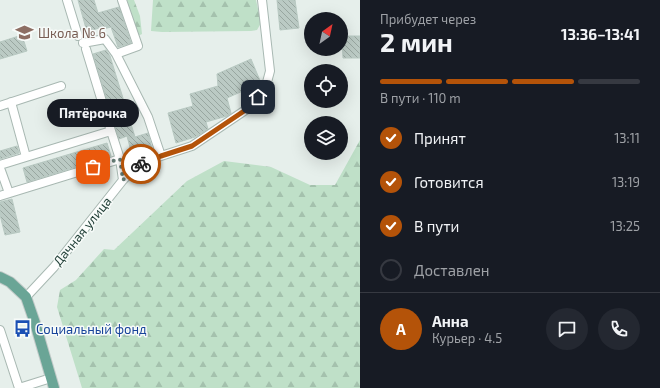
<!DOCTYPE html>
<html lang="ru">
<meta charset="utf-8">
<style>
:root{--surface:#171b24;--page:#242831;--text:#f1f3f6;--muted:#9ea1a6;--line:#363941;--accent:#b45309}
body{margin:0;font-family:"Exo 2",sans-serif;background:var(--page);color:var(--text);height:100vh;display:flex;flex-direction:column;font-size:15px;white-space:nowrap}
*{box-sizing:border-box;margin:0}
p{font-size:13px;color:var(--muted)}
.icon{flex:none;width:22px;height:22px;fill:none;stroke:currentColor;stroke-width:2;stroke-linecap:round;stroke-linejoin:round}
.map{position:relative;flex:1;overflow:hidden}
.drawer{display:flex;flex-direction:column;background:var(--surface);width:300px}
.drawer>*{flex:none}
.needle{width:26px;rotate:33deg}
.buttons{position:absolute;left:304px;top:12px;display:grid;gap:8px}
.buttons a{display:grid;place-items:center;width:44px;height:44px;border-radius:50%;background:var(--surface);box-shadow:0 4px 16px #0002;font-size:20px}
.pin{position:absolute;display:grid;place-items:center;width:34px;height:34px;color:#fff;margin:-17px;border-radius:8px;box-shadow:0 2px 6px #0006}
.courier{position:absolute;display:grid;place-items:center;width:40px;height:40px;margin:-20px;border:3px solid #b45309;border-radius:50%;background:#fff;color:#222;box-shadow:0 1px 5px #0007}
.bubble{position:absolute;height:28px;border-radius:14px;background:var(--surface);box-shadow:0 4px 16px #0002;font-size:13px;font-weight:700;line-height:28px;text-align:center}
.overview em{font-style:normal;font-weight:700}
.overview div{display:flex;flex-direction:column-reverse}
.overview{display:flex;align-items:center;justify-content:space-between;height:68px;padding:0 20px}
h1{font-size:26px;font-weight:700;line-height:30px}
.bar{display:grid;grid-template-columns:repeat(4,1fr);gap:6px 4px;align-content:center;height:48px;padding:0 20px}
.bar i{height:5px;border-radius:3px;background:var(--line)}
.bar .selected{background:var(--accent)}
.bar p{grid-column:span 4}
.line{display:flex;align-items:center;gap:10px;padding:0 20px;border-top:1px solid var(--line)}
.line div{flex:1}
.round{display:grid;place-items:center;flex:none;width:42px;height:42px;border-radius:21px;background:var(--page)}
ol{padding:0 20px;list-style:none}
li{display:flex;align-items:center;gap:12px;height:44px}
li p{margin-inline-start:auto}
li .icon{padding:4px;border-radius:50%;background:var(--accent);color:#fff;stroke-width:4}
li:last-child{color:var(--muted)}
li i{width:22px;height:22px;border:2px solid var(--line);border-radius:50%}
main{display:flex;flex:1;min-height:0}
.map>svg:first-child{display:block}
.forest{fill:url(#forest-firs)}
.building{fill:url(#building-back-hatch);stroke:#b8c9c2}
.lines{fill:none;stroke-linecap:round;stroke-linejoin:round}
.minor-casing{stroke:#a8b8b2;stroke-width:10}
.major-casing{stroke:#c2cac8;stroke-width:12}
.minor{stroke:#fff;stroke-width:8}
.major{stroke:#6aa596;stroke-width:10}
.done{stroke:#687f78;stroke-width:4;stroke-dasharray:0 7.2}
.route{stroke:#b45309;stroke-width:5}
.labels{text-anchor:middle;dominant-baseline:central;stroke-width:3;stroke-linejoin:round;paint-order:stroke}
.education-label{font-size:13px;fill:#785e54;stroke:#f7fbf9;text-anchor:start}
.street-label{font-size:13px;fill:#24423a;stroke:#f7fbf9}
.transit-label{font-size:13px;fill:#164399;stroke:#f7fbf9;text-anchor:start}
</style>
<main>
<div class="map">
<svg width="360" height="388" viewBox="0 0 360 388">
<defs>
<pattern id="forest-firs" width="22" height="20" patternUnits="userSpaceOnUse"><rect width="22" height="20" fill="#bfe0c8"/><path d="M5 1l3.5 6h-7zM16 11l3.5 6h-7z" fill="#a4c1ad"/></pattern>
<pattern id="building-back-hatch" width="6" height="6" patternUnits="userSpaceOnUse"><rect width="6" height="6" fill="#bbcac4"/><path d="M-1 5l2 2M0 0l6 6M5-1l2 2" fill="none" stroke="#98a6a0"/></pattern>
</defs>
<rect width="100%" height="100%" fill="#e6efeb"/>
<path class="forest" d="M127,0h7l6,16 2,18 -4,2z
M153,0h103l5,23 -4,7 -6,1 -89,1 -11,-1z
M360,140v248h-278l-25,-81 3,-17 16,-10 28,-31 10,1 73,-69 37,-20 47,6 39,18h25z"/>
<path class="building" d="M78,0h16l4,13 21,-6 12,36 -13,4 -7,-20 -8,2 -1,-2 -15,5z
M277,0h18l4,28 -19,2z
M22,35l5,16 -27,8v-17z
M342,36h18v22h-17z
M106,50l4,6 25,81 13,-4 4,16 -20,6 -5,-19 -8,3 -26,-85z
M251,59l10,24 -34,15 4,15 -4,3 -21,6 2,7 -13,8 -19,6 -8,-30 25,-7 -3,-12 28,-8 -1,-12z
M107,143l4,13 -84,26 -4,-14z
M17,146l2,7 -19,6v-8z
M12,199l8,33 -15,3 -5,-20v-13z"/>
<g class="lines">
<defs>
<path id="minor" d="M67,0l11,36
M83,43l22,-4 11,15 22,-8 -16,-46
M86,49l25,82
M116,54l32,63 13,39
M11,102l15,55 85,-26 9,28 3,21
M0,106l61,-20
M0,165l26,-8
M0,168l9,25
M0,196l120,-37
M26,297l28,-30 69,-87 14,-14 24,-10 31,-10 58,-39 16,-21 4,-15 -8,-71
M0,330l19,58
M19,388l32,-10"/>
<path id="major" d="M0,277l10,5 16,15 9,26 19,65"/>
</defs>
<use href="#minor" class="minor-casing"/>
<use href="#major" class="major-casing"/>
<use href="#minor" class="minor"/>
<use href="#major" class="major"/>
</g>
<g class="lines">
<path class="done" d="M93,167l27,-8 3,21 14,-14 4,-2"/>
<path class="route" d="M141,164l20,-8 31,-10 58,-39 8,-10"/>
</g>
<defs>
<symbol id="school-bare" viewBox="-9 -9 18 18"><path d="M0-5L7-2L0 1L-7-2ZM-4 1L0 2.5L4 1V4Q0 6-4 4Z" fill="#8d6e63" stroke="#f7fbf9" stroke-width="2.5" paint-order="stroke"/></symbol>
<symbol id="bus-bare" viewBox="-9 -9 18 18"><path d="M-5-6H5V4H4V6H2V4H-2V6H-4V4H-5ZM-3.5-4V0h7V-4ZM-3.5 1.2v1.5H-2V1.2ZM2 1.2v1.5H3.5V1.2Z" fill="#1a4fb4" stroke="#f7fbf9" stroke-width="2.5" paint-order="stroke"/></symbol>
</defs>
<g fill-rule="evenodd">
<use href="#school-bare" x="12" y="20" width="25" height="25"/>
<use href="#bus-bare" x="10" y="316" width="25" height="25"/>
</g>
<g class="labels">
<g class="education-label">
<text x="38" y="33">Школа № 6</text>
</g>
<g class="street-label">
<text transform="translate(82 231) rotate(-51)">Дачная улица</text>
</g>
<g class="transit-label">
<text x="36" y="329">Социальный фонд</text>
</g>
</g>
</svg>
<div class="buttons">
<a><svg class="needle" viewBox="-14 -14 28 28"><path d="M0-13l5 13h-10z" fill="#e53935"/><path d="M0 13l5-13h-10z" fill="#9ea1a6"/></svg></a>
<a><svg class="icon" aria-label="locate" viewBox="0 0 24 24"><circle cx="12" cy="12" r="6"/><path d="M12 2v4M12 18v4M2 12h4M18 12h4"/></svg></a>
<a><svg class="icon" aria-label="layers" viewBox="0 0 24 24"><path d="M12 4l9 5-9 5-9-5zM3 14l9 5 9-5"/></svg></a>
</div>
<div class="pin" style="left:93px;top:167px;background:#ea580c"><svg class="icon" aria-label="bag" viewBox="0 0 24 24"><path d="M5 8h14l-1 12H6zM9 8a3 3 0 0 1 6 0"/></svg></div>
<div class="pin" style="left:258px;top:97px;background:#1f2937"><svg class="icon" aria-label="home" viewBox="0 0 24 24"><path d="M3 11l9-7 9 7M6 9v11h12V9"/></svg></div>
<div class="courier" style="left:141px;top:164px"><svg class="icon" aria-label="bike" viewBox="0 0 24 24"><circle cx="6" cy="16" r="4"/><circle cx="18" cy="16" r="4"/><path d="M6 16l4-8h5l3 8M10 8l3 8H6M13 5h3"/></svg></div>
<div class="bubble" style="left:47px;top:99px;width:92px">Пятёрочка</div>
</div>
<section class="drawer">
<div class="overview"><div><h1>2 мин</h1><p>Прибудет через</p></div><em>13:36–13:41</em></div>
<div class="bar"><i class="selected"></i><i class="selected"></i><i class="selected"></i><i></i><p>В пути · 110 m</p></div>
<ol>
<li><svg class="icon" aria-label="check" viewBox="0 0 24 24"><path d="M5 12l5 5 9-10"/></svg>Принят<p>13:11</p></li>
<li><svg class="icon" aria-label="check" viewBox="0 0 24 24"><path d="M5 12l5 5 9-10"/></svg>Готовится<p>13:19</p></li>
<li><svg class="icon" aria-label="check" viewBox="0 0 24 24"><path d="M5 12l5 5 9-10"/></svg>В пути<p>13:25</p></li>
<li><i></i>Доставлен</li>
</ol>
<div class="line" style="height:72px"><b class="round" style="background:var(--accent);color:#fff">А</b><div><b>Анна</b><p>Курьер · 4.5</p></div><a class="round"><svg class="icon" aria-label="chat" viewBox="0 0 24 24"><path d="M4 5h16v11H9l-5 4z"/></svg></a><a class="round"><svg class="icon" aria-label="phone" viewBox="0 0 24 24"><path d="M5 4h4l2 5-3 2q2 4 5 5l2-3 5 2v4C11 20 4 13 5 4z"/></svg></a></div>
</section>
</main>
